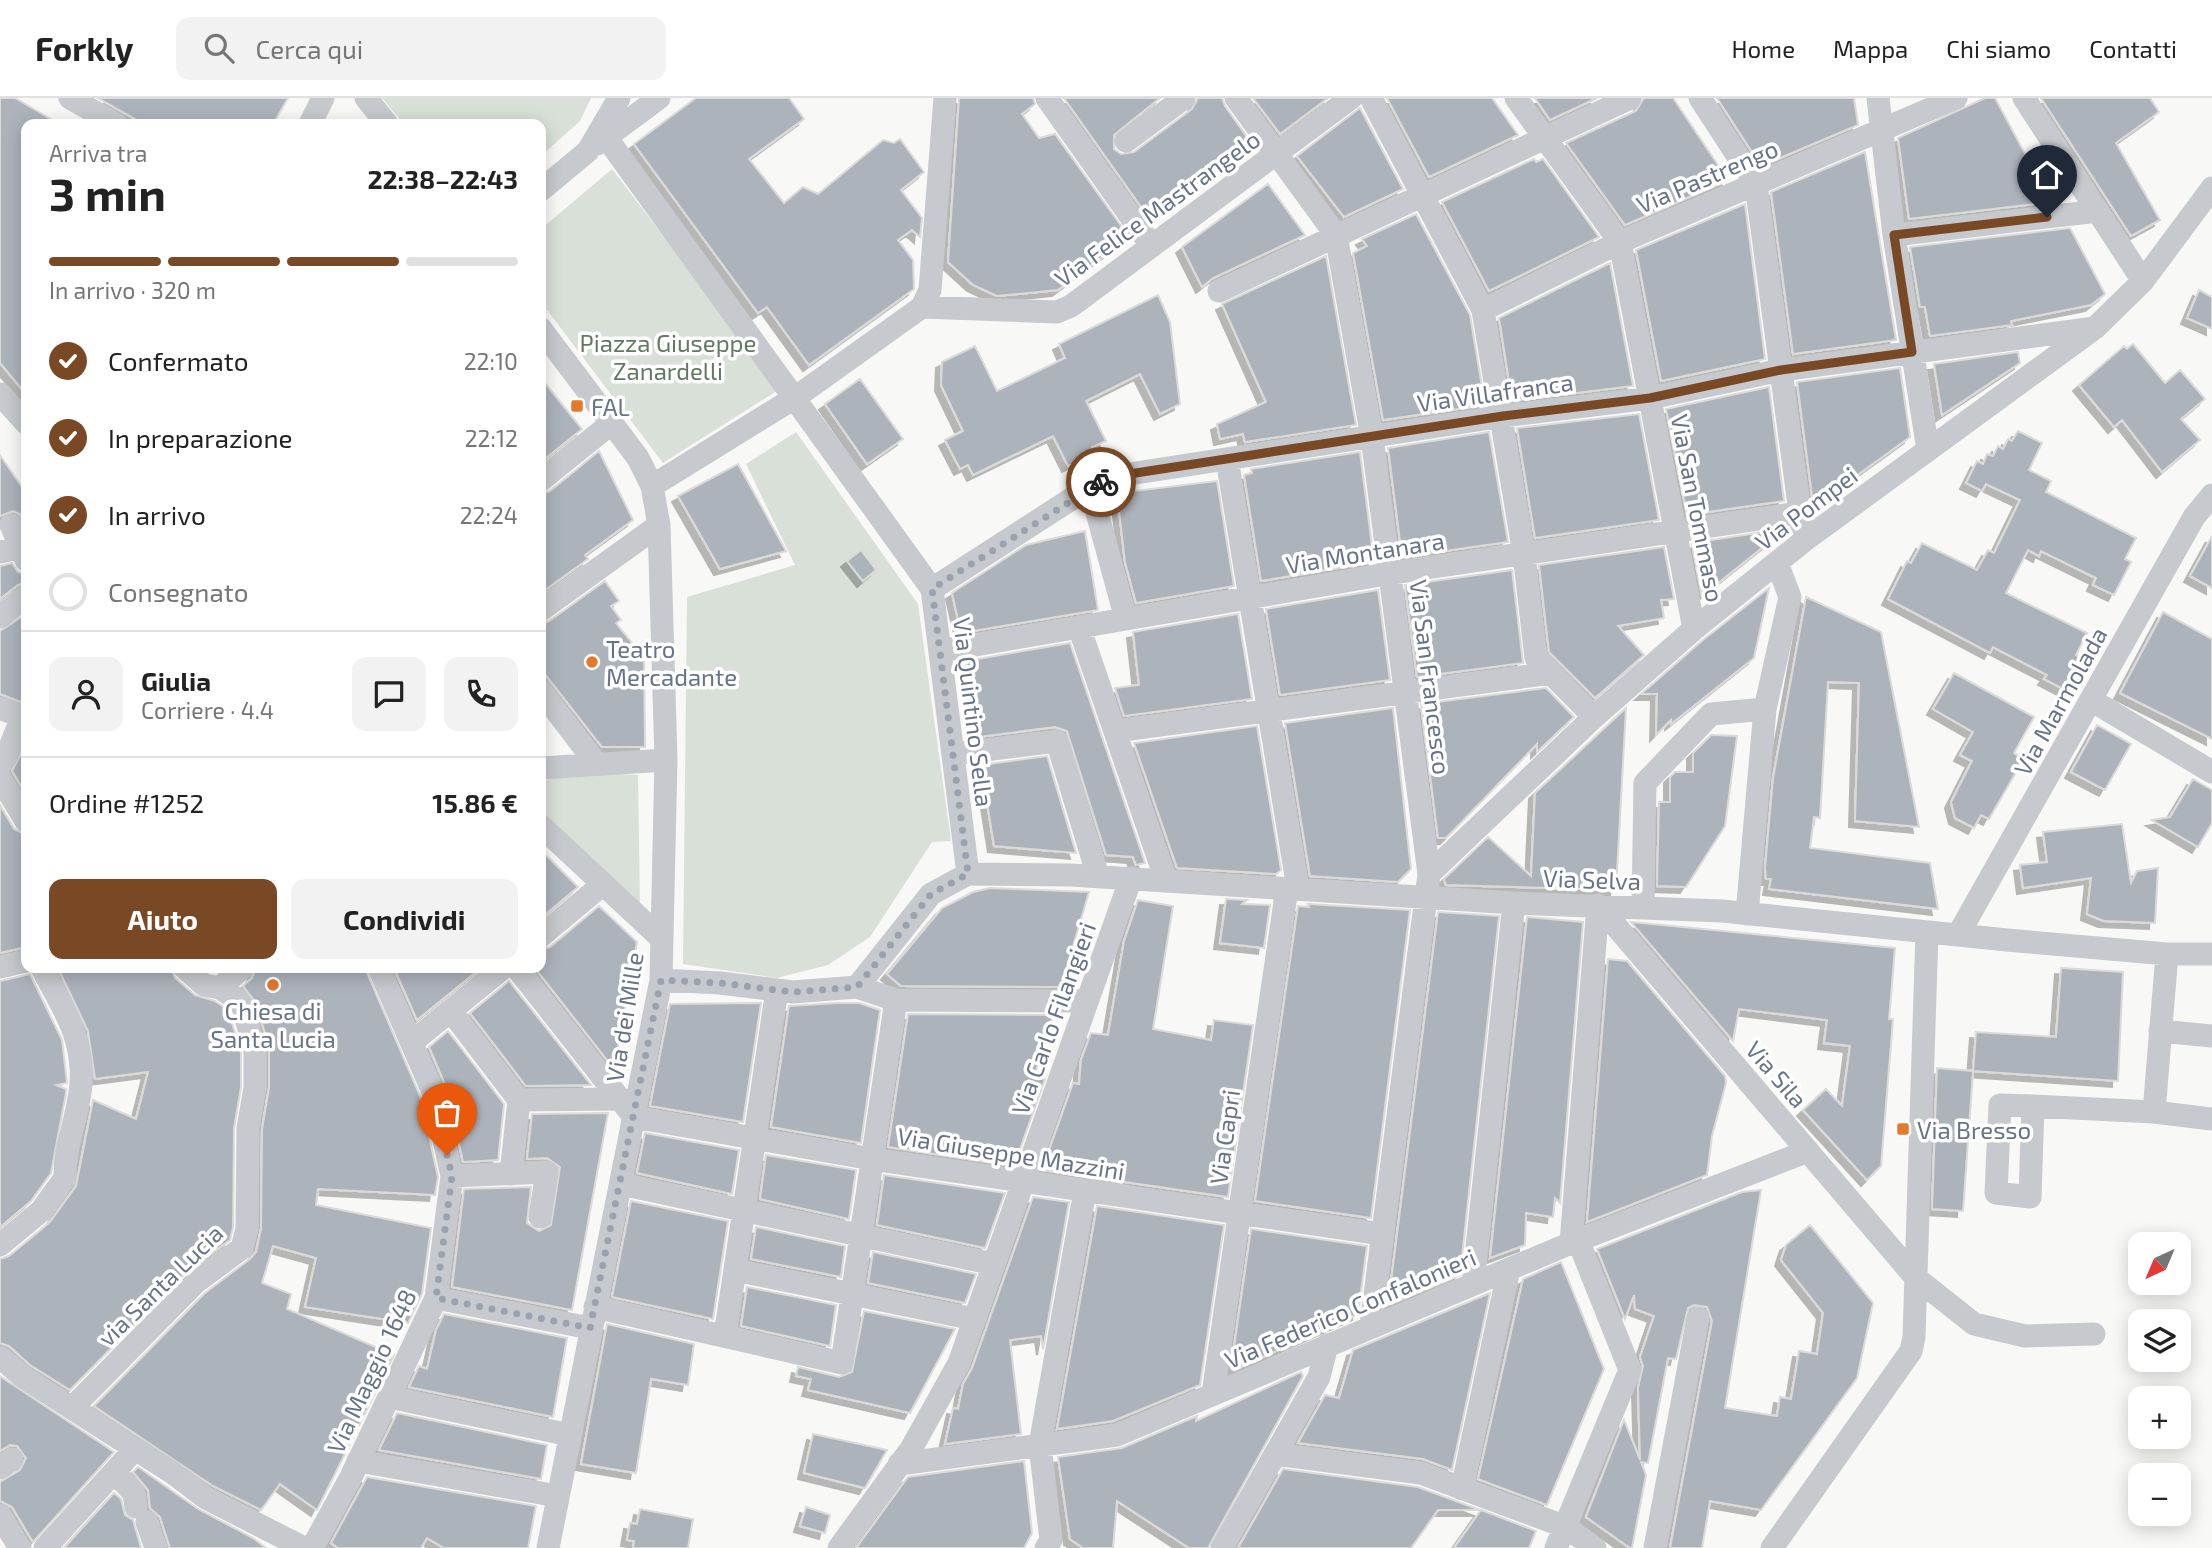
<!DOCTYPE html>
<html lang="it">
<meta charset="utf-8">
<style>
:root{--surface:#fff;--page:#f2f2f2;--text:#222;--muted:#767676;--line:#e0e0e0;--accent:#794926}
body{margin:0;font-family:"Exo 2",sans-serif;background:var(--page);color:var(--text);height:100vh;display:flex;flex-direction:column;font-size:26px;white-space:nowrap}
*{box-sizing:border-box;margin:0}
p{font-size:23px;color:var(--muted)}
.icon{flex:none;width:38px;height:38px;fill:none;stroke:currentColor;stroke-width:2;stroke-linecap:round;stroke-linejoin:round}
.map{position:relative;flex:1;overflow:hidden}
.sheet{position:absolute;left:21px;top:21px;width:525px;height:854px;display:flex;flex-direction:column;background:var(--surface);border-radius:14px;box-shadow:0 4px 18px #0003}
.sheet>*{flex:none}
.needle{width:46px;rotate:224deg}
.buttons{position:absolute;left:2128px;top:1134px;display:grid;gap:14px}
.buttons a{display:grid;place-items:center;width:63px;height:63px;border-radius:14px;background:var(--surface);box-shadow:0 4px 18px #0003;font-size:35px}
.pin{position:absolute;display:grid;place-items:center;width:60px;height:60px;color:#fff;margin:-72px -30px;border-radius:50% 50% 50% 0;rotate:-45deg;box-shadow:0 0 7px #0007}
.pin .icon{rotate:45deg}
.courier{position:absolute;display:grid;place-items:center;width:70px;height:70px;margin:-35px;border:5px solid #794926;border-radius:50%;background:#fff;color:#222;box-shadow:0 2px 9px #0007}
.head em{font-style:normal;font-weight:700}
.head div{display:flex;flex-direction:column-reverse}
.head{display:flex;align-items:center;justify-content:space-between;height:119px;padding:0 28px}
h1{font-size:46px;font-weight:700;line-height:52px}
.bar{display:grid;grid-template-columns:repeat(4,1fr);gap:10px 7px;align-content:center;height:84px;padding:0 28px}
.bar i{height:9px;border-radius:5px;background:var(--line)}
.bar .selected{background:var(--accent)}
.bar p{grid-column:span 4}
.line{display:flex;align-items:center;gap:18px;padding:0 28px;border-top:2px solid var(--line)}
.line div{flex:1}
.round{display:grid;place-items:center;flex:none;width:74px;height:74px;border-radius:14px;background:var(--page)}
ol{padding:0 28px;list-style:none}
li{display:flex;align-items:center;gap:21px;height:77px}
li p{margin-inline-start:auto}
li .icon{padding:7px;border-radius:50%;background:var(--accent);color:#fff;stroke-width:4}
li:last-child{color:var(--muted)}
li i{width:38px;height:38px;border:4px solid var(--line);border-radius:50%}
.cta{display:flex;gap:14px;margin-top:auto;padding:14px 28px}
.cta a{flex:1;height:80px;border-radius:14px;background:var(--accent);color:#fff;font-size:28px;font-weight:700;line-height:80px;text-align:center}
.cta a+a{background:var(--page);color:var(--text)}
header{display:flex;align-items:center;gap:42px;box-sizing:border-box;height:98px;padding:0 35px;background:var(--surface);border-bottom:2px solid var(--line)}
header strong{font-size:33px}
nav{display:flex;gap:38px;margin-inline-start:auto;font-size:24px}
.search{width:490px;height:63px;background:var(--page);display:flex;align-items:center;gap:18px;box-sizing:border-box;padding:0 24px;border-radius:14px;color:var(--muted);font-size:26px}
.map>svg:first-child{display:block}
.green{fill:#d8e0d7}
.building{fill:#adb3bb;stroke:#dadad8;stroke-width:2;filter:url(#shadow)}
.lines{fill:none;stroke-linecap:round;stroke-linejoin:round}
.minor{stroke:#c6c9cd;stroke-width:23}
.done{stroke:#9aa2ae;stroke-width:7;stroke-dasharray:0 12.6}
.route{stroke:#794926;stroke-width:9}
.poi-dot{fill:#e3792a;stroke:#fff;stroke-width:2.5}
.labels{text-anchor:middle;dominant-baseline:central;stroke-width:7;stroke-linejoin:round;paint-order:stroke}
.street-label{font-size:24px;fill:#677387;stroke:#fff}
.park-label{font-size:24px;fill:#627962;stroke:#fff}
.poi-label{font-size:24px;fill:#677387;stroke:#fff;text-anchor:start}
</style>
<header>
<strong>Forkly</strong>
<div class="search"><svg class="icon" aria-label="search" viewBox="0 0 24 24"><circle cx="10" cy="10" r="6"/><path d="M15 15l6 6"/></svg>Cerca qui</div>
<nav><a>Home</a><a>Mappa</a><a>Chi siamo</a><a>Contatti</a></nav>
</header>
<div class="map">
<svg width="2212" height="1450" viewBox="0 0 2212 1450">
<defs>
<filter id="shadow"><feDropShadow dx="-6" dy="6" stdDeviation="0" flood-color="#0004"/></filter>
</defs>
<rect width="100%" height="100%" fill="#f8f8f6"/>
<path class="green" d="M382,0h209l-11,23 -39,35v-32h-137z
M612,71l168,220 -117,74 -122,-161v-73z
M796,334l122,172 33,237 -19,1 -62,95 -42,28 -51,13 -94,-14 4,-367 108,-32 -49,-101z
M569,674l69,3 2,133 -99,-96v-30z"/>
<path class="building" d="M0,0h15l44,26h-33v270l-26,-31z
M98,0h190l-15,26h-129z
M696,0h93l15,21 -55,40 35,44 19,-16 15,7 65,-54 11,3 6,-4 24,33 -23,18 21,28 -2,19 -8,-7 -14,10 15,20 1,29 -105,76 -42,-58 -9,6 -124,-169z
M959,0h74l2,6 -13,10 17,24 16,-4 74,103 -71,53 -61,6 -24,-11 -25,-23z
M1064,0h96l-46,37v14l7,5 13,-2 58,-43 6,-11h24l3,8 29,41 -103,74z
M1253,0h75l-48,36z
M1387,0h105l26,37 -89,42z
M1535,0h62l-47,22z
M1644,0h29l55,82 -103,45 -59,-82 70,-32z
M1717,0h137l4,27 -97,41z
M1985,0h10l56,104 -142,17 -11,-81z
M2041,0h109l9,14 -43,31 44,77 -29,16z
M1360,10l43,81 -59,28 -47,-61z
M1865,54l31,188 -103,14 -22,-162z
M1534,61l2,3 7,-3 56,78 -110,54 -47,-89z
M1268,86l37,51 -92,43 -11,9 -20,-40z
M1745,106l20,155 -104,22 -25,-131z
M1416,116l54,101 15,90 -102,15 -30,-167 14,-7 -5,-7z
M2070,130l35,66 -14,11 -80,16 1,4 -82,11 -5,-29h-5l-10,-60z
M1326,158l30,169 -111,17 -2,-8 -23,5 -3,-15 49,-22 -44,-98z
M1610,165l23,123 -121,15 -13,-83z
M2199,192l13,7v32l-25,-11z
M1158,197l12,27 10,82 -20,10 -20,-40 -54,27 20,40 -14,6 2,6 -26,13 -15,-30 -80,39 -5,-10 -8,4 -15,-29 18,-9 -22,-46 1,-23 33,-16 22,45 68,-33 -6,-14z
M2133,246l32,39 15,-13 25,29 -24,20 19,21 -38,32 -40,-52 -8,7 -35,-42 45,-39 3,3z
M2018,254l2,11 -78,52 -8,-51z
M1900,270l10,69 -72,52 -26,7 -15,-114z
M541,280l41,51 -41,33z
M860,281l43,60 -36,25 -42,-60z
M1769,289l15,114 -97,14 -21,-106z
M1639,316l20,106 -124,18 -18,-110z
M2018,333l24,12 -13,27 22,11 -5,11 90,46 -11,21 6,3 -17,33 -21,-10 3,-7 -55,-27 -2,5 -11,-6 -22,43 81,40 -11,22 5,3 -16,32 -21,-11 3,-4 -54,-28 -3,6 -102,-54 19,-38 4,2 11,-20 55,27 11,-20 6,3 26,-53 -34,-16 -4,7 -16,-8 11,-22 6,3 4,-10 6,2 5,-10 5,3 5,-10 4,2z
M1489,334l19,110 -106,15 -14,-109z
M599,353l34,69 -48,35 3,4 -47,34v-99l9,-3z
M1360,354l14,110 -113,19 -17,-106 8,-2 -1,-4z
M0,357l26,38v32l-6,-11 -7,-3 -13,5z
M738,366l48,87 -66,18 -42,-73z
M1217,383l17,105 -98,17 -11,-41 -8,-69z
M1777,432l1,5 -76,61 -10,-53z
M1085,433l13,79 -137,23 -9,-40 74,-48z
M2212,438v52l-22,-12z
M1664,449l10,52 -13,1 3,18 -46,8 26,29 -49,43 -46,-46 -10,-87z
M861,452l15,20 -13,11 -16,-20z
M12,465l6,9 8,2v8l-8,3 -18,14v-33z
M1512,472l11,93 -106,14 -12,-92z
M605,483l14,20 -8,5 10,14 -5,3 28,35 1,89h-43l-61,-78v-45l8,-3z
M1769,490l-15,70 -83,66v-4l-15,15 1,-41h-16l62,-54z
M1378,492l12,90 -110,15 -14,-86z
M1806,499l75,35 38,195 -64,-6 4,-138 -31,-1 -8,136 -6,-1 -4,31 120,15 8,46 -169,-20 2,-10h-5l-1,-11 8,-90z
M2163,514l49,27v100l-92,-46z
M26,516v90l-26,-10v-63z
M1238,516l14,85 -128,17 -9,-28 24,-3 -6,-53z
M1070,545l75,220 -9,2 -3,-8 -27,-2 -39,-124 -12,-4 -76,10 -13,-76z
M1954,575l80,44 -20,36 9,7 -34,59 -8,-4 -7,13 -19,-10 -4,-16 21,-41 -12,-6 13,-23 -40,-23z
M1546,590l28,29 -37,35v-8l-91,94h-8l-17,-134z
M1393,610l18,161 -13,13 -88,-6 -25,-153z
M1626,610l-10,182 -170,-5 -2,-6 44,-42 43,39 4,-83z
M2097,627l34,19 -26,46 -34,-18z
M1257,628l24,144 -5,4 -99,-6 -43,-125z
M1711,637l26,1 -12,90 -39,61 -29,-1 2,-84h11v-25l5,-5h18v-19z
M26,646v50l-14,-23z
M1047,658l29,97 -82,-7 -13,-81z
M2193,681l19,11v33l-14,24 -46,-27 18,-3z
M0,707l14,24 12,6v112l-26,6z
M2122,726l9,59 6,-12 21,-3 -3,55 -51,-2 -17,-7 4,-36 -68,10 -3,-23 27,-3 -4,-30z
M541,752l37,37 -37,31z
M990,790l99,4 -28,95 -160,-1 -14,-12 55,-66 31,-16z
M1226,801l21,1 -5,4 28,1 -6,43 -44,-5z
M1138,802l35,6 -20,123 58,11 3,-20 39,5 -25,172 -186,-27 31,-87 6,1 2,-24 10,-27 17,2 16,-94z
M1308,806l102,6 -39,308 -116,-17 43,-295 11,1z
M599,808l38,36 -23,127 -79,-101h6v-18l9,-3z
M1438,814l61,4 -39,359 -72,30z
M1527,819l56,5 -23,281 -5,-5 -2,19 -27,-4 -1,32 -35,13z
M1631,824l264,26 -6,71h4l-12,147 -14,14 -64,-70 23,-21 16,17 8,-60 -26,-3 3,-23 -88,-11 -6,32z
M1608,861l19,2 98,115 1,7 -14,53 -5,39 -120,47z
M58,870h113l4,10 20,17 20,6 13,9 13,43v34l-7,41 -1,99 -3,13 -44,32 -116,118 -40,-25 -21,-19 -9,-3v-84l9,-3 41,-34 26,-36 17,-86 43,19 12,-47 -53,7 -7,-48z
M256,870h109l55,128 18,81 -3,18 -117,-6 -2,16 115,23 -9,66 -14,29 -103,-16 11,-49 -43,-12 -11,37 29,11 -4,15 107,46 -77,155 -37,-26 -19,26 -48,-24 -119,-80 111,-113 45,-34 6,-7 5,-23 1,-100 7,-41v-41l-13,-44 -13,-17 9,-8z
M394,870h87l-64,52z
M2061,870l62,4 -5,109 -145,-10 3,-39 80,5z
M30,876l32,66 5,43 -11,2 10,4v4l-15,80 -20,28 -31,26v-246z
M509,883l82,104 -65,1 -56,-73z
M761,905l-18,119 -93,-16 20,-102z
M837,905h22l21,7 -19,133 -90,-16 18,-121z
M908,916l145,1 -19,62 11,2 -31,87 -126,-19z
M448,933l56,73 -6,56 -35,2 -16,-73 -18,-42z
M1937,970l36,3 -10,140 -31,-2z
M608,1015l-36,197 -120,-23 12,-98 67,-2 -4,36 12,8 12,-6 9,-58 -13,-9 -20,1 5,-45z
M645,1035l94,17 -7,44 -95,-21z
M766,1057l90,15 -7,49 -89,-20z
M884,1077l121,18 -20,55 -108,-23z
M1761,1092l-36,218 52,8 3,-19 11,2 8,-48 18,3 6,-41 -42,-53 5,-15 24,-20 63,78 -16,75 -96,132 -51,-9 -8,47h-32l42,-227 -5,-14 -13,-2 -6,3 -12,51 -8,-1 -20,105 -7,-1 5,13 -14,73h-2l-44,-31 38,-97 16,40 -2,-72 5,-22 -3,-9 14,-41 -19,-7 -1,-14 -9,24 -28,-70 145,-57z
M1033,1099l36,5 -26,147 -2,-13 -31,4 11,94 -76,10 8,-36 5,1 5,-25 9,-16z
M631,1103l97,20 -15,98 -101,-22z
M1097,1108l127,19 -24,160 -87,36 -56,8z
M756,1129l89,19 -4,31 -90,-18z
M1251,1131l116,17 -9,68 -124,56 -3,-2z
M873,1154l103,22 -11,29 -97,-20z
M1561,1164l43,107 -57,136 -69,-26 45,-200z
M747,1189l89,18 -6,41 -89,-20z
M1490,1195l-38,177 -29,-11 -125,-16 27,-48 14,3 14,-48z
M864,1213l91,18 -45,84 -102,-23 3,-11 -15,-3 2,-9 41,10 13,-5z
M444,1216l123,24 -14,79 -144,-30 10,-21 8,3 9,-39z
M607,1226l87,20 -6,41 -37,-6 -15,94 -55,-9z
M1301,1274l2,4 -95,172h-19l-72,-47 -4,47h-30l-13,-9 -12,-82 64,-9 75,-32 -1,5z
M0,1278l114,76 -81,90 -21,-35 -12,-6v-19l20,-12 6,-12 -9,-12 -7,-1 -10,6z
M397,1315l150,32 -6,34 -162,-29z
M813,1336l74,16 -22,38 -61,-15z
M1024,1363l8,72 -8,15h-168l52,-71z
M138,1369l60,42 55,29 13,10h-96l-10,-31 -10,-9 -2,-18 -15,-18z
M1283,1371l135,18 62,23h-42l-27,38h-173z
M367,1379l169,29 -8,42h-84l-17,-10 -6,10h-83l-7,-5z
M114,1395l7,6 4,16 8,5 8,28h-77z
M806,1409l24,8 -5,18 -25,-7z
M640,1411l53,10 -5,29h-55l1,-7 -7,-1 3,-17 7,1z
M1481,1412l55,21 -7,17h-75z"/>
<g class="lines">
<path class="minor" d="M70,0l46,26
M366,0l21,26
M1047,0l104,147
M1236,0l100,137 36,202 57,437 -58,452
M1371,0l112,212 41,244 12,104 58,59
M1516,0l104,144 74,387
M1700,0l56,86 46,343
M1878,0l16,137 34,215
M2024,0l119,183
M310,26l13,-26
M606,39l326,452 36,285
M1126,43l58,-43
M597,46l62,-46
M541,92l47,-39 31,-53
M1894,137l204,-24
M1219,193l411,-193
M922,209l8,-17 15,-192
M1483,212l137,-68 336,-144
M541,231l97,129 14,28 7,39 7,235 -5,220 -113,568
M0,296l26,29
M1227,361l71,429
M541,382l72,-58
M652,388l144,-89 126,-90 135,5 14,-6 280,-208
M1090,389l36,132
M11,427l15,35
M0,454l21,-5
M932,491l158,-102 20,-10 393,-61 147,-18 131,-28 314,-42
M541,512l118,-85
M0,519l26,-21
M1079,529l87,253
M940,553l452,-78 407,-60
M541,593l55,72
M2091,602l121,72
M0,610l22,9 -16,40 -6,7
M1115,633l436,-58
M953,656l104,-13 41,135
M541,670l125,-8
M0,680l26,43
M541,728l121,113
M1429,776l165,-157 100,-88 111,-89 290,-212 48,-47 69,-93
M1598,807l318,373 58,46 51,12 69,-2
M1643,809l2,-124 66,-69 54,-5
M1747,816l18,-205 25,-112 -13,-34
M1958,837l236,-418 18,-22
M541,838l61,-51
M0,869l26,-6
M517,870l117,149 238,42 510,75
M661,882l59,3 73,9 64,-5 39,13 191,1
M857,889l74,-93 37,-20 103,1 443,28 208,8 285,29 160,14h45
M220,890l22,-20
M451,913l68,89
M2160,933l52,5
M412,944l91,-74
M2000,1007l33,1 -3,91 -34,-4z
M2033,1008l121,6 58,7
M2154,1014l13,-158
M511,1076l8,-74 102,-1
M452,1078l95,-4 -7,45
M621,1086l373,80
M1571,1145l27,-338
M0,1147l41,-34 24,-33c-1,-33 14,-62 16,-95 3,-47 -19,-76 -39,-115
M735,1172l239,49
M1473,1186l41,-381
M436,1200l154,30
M595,1209l247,56 54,-363
M725,1238l52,-346
M0,1259l22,19 151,97 33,25 98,50
M1213,1296l74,-506
M389,1299l181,38
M72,1310l124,-126 46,-34 5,-19 1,-101 7,-40v-37l-12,-44 -5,-7 -18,-12 -16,-3 -19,-17
M1275,1356l146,19 145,54 29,21
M358,1363l200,35
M899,1366l218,-29 454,-192 237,-92
M0,1370l12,-9
M115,1375l19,20 2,14
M1462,1391l47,-220
M0,1417l20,33
M147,1424l9,26
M45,1450l90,-99
M312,1450l39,-71 85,-179 16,-122 -19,-84 -54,-124
M839,1450l72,-99 48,-86 172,-485
M1046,1450l5,-8 -11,-95 45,-254
M1222,1450l97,-171 8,-32
M1556,1450l74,-178 -52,-130
M1655,1450l43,-230
M1772,1450l139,-197 3,-14 13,-405"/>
</g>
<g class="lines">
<path class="done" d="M447,1057l5,21 -16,122 154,30 71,-348 59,3 73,9 64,-5 74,-93 37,-20 -36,-285 169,-107"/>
<path class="route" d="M1101,384l9,-5 393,-61 147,-18 131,-28 131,-18 -18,-117 153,-18"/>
</g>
<g class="poi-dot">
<rect x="570" y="301" width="14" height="14" rx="3.5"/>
<circle cx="592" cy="564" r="7"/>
<circle cx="273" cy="887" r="7"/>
<rect x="1896" y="1024" width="14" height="14" rx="3.5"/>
</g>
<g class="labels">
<g class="street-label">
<text transform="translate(1707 78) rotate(-23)">Via Pastrengo</text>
<text transform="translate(1157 110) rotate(-36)">Via Felice Mastrangelo</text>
<text transform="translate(1495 294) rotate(-8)">Via Villafranca</text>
<text transform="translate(1698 410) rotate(79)">Via San Tommaso</text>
<text transform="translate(1806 410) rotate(-37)">Via Pompei</text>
<text transform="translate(1365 454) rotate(-9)">Via Montanara</text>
<text transform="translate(1431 579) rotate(83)">Via San Francesco</text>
<text transform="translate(2060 603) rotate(-61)">Via Marmolada</text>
<text transform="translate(974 614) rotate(83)">Via Quintino Sella</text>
<text transform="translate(1592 781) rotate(2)">Via Selva</text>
<text transform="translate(624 919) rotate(-81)">Via dei Mille</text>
<text transform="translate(1053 920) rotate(-70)">Via Carlo Filangieri</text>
<text transform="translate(1777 976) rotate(49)">Via Sila</text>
<text transform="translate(1224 1039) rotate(-82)">Via Capri</text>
<text transform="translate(1011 1055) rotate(9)">Via Giuseppe Mazzini</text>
<text transform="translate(160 1187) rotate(-44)">via Santa Lucia</text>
<text transform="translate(1350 1210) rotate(-23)">Via Federico Confalonieri</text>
<text transform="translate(371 1273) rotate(-65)">Via Maggio 1648</text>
</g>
<g class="park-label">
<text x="668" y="244">Piazza Giuseppe<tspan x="668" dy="28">Zanardelli</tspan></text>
</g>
<g class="poi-label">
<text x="591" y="308">FAL</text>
<text x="606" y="550">Teatro<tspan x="606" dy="28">Mercadante</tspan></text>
<text x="273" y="912" text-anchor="middle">Chiesa di<tspan x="273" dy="28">Santa Lucia</tspan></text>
<text x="1917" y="1031">Via Bresso</text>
</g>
</g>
</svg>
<div class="buttons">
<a><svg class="needle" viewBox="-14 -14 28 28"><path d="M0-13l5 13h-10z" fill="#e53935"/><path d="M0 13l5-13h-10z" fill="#767676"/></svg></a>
<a><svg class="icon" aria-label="layers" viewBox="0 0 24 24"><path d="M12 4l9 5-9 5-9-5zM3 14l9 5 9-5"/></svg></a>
<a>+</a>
<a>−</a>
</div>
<div class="pin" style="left:447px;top:1057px;background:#ea580c"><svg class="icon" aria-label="bag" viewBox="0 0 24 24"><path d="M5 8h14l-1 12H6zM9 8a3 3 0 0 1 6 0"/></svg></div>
<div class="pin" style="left:2047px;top:119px;background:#1f2937"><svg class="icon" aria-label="home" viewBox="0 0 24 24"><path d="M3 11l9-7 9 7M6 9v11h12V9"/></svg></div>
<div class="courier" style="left:1101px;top:384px"><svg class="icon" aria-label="bike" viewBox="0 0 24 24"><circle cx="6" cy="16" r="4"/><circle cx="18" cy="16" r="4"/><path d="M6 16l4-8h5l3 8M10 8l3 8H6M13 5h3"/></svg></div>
<section class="sheet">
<div class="head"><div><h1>3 min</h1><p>Arriva tra</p></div><em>22:38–22:43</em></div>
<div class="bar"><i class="selected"></i><i class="selected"></i><i class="selected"></i><i></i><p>In arrivo · 320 m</p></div>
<ol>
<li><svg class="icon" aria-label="check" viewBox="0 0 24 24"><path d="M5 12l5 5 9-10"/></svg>Confermato<p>22:10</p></li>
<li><svg class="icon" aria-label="check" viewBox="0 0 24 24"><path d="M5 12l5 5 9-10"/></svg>In preparazione<p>22:12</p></li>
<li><svg class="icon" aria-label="check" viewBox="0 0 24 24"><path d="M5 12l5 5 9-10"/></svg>In arrivo<p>22:24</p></li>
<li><i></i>Consegnato</li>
</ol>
<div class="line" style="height:126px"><a class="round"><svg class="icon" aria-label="person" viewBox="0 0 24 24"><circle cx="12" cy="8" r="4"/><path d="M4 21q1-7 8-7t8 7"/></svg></a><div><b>Giulia</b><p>Corriere · 4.4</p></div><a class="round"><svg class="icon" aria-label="chat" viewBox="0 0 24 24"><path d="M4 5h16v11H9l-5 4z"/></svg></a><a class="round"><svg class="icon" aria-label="phone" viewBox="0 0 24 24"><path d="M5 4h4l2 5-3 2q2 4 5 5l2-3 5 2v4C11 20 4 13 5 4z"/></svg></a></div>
<div class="line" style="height:91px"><div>Ordine #1252</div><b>15.86 €</b></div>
<div class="cta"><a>Aiuto</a><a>Condividi</a></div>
</section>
</div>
